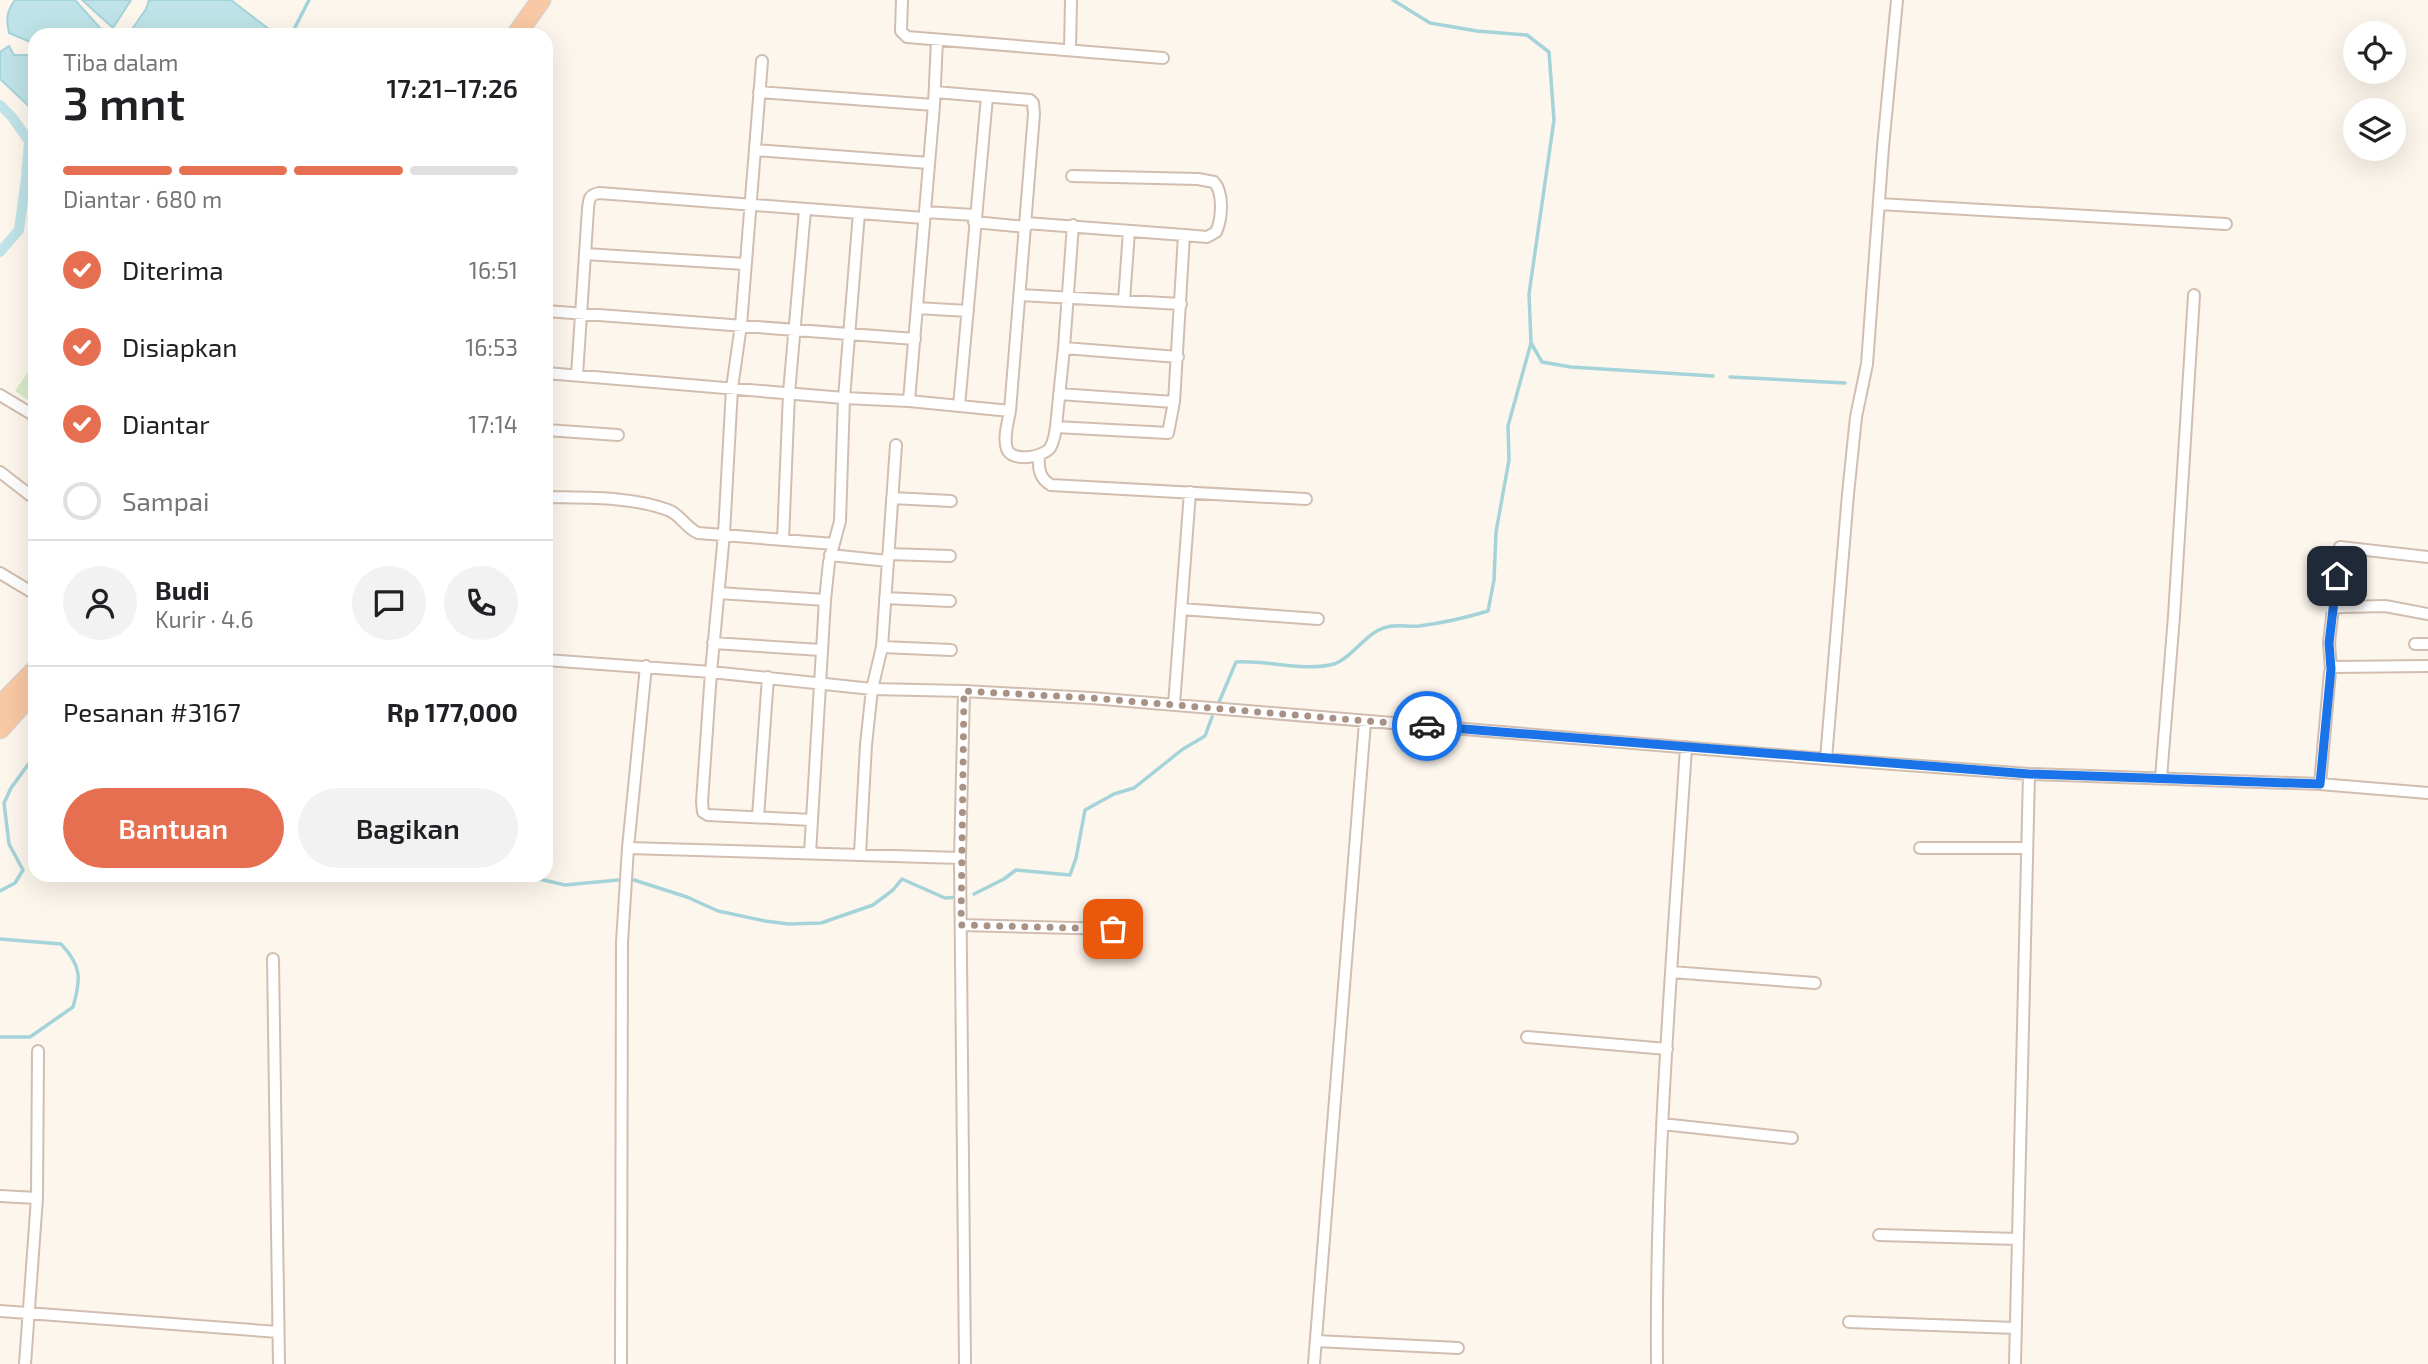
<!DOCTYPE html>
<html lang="id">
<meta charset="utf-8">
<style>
:root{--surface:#fff;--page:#f2f2f2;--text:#202124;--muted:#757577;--line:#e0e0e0;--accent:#e76f51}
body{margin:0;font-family:"Exo 2",sans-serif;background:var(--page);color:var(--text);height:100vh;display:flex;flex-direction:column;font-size:26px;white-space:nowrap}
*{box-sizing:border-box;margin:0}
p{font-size:23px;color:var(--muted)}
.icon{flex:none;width:38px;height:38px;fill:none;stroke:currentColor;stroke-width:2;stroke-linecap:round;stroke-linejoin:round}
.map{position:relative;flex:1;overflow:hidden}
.panel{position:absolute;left:28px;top:28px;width:525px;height:854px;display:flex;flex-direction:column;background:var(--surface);border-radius:21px;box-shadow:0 7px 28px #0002}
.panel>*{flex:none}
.fabs{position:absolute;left:2343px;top:21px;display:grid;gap:14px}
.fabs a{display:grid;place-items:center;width:63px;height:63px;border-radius:50%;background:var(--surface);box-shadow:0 7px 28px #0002;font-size:35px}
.pin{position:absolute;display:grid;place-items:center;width:60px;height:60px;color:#fff;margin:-30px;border-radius:14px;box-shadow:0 4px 10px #0006}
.courier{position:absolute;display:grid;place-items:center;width:70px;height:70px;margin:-35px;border:5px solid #1a73e8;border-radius:50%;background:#fff;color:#222;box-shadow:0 2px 9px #0007}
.headline em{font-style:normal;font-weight:600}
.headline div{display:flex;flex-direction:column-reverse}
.headline{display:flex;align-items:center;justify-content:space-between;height:119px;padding:0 35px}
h1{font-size:46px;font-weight:600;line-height:52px}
.bar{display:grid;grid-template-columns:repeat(4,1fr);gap:10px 7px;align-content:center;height:84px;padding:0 35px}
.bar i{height:9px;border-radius:5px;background:var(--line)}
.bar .selected{background:var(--accent)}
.bar p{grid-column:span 4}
.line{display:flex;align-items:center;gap:18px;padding:0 35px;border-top:2px solid var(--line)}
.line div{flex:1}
.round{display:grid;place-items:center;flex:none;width:74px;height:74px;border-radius:37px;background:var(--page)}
ol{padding:0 35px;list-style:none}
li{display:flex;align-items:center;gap:21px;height:77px}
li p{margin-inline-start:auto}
li .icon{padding:7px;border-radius:50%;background:var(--accent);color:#fff;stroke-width:4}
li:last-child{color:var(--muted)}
li i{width:38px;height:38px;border:4px solid var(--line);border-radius:50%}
.button{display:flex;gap:14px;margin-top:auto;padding:14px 35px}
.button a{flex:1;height:80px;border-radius:42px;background:var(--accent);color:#fff;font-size:28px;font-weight:600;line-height:80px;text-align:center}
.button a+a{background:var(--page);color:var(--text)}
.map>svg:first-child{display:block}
.green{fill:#d8ecc9}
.water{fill:#bfe3e8;stroke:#a5d3da;stroke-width:2}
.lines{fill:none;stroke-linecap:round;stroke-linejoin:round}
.stream{stroke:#a5d3da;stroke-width:3.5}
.canal{stroke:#bfe3e8;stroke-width:10}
.minor-casing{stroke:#d1beb0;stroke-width:14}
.trunk-casing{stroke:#dad1cd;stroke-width:21}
.minor{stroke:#fff;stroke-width:10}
.trunk{stroke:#f9c8a4;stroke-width:18}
.minor-bridge-casing{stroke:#d1beb0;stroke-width:14;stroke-linecap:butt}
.minor-bridge{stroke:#fff;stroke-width:10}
.done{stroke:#a89285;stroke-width:7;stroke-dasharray:0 12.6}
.route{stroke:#1a73e8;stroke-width:9}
</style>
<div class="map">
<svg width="2428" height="1364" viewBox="0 0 2428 1364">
<rect width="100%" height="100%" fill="#fdf6ec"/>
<path class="green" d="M35,362v43l-20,-14z"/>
<path class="water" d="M15,0h60l26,29 1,6h-67v9l-26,-11c-3,-14 -3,-21 6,-33z
M82,0h49l-18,28z
M149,0h82l39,30 2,5h-144l18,-26z
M9,46l5,9h21v57l-35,-33v-27z"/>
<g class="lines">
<path class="stream" d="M1393,0l37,23 47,8 50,4 22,17 5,68 -25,174 2,49 11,19 29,5 142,9
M291,35l18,-35
M29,141l6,-3
M1730,377l115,6
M1219,702l17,-40c32,-2 67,10 98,2 17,-5 33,-33 53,-37 10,-3 22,0 32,-1 24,-3 46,-8 69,-15l6,-31 2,-48 13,-72 -1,-34 23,-83
M522,875l43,10 53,-5
M634,880l53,17 31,14 47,10 24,3 32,-1 52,-18 20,-15 9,-11 43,19 13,-1
M0,891l15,-8 8,-13 -14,-26 -5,-41 7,-15 24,-33
M974,894l30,-15 12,-9 54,5 6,-17 9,-48 29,-16 20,-6 49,-39 22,-13 7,-19
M0,939l61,5c21,22 20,35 12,63l-43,30h-30"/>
<path class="canal" d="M0,105l12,12 17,24 -3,37 -7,52 -19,22"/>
<defs>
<path id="minor" d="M902,0l-1,31 6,6 256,21
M1070,50l1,-50
M762,61l-21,264 -9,63 -8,146 -13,138 -9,130 1,10 5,3 104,5 13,-220 4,-38 11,-41 4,-123 15,-185
M759,92l175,13
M935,92l95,8 3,3 1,11 -24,297 -101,-10 25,-296 3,-65
M755,150l174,13
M1072,176l126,3 16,3c10,11 8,37 2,50l-9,5 -23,-2
M1879,204l347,20
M925,212l49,3
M974,222l52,5
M585,254l160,10
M1020,295l161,9
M1124,301l5,-70
M917,308l51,3
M546,311l369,28
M1064,348l9,-123
M546,373l298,25 65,3
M577,375l11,-166c1,-10 1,-14 11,-16l325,25
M1059,394l115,8
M0,395l35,21
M959,406l28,-309
M1010,411c-2,11 -7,27 -3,38 5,13 35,9 43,-1 4,-6 5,-15 6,-21l112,6 6,-31 10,-167 -158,-12
M1056,427l8,-79 114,9
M546,430l72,5
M1039,456c-1,13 1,23 12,29l255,14
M0,472l35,27
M546,497c40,1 84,-1 122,13 12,4 17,17 30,23l136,11
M892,498l59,3
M783,540l6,-147 16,-183
M888,554l62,2
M830,555l58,6
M0,573l35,21
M719,593l106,7
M885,598l65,3
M2343,607l42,-1 43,8
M1181,609l137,10
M713,643l108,7
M2415,644h13
M882,647l69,3
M546,660l165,12 161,17 92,2 127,7 735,61 203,15 291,10 108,9
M2331,669l-2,-26 11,-96 88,10
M964,691l-4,167 5,506
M1174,705l16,-213
M1826,759l22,-265 8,-77 11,-53 16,-217 14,-147
M2161,778l13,-162 20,-321
M2320,784l10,-112 3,-5 95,-1
M758,817l10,-140
M628,848l332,10
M1920,848h105
M810,853l2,-33
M860,854l6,-109 6,-56 10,-42 14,-202
M961,925l152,4
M273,959l6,405
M1671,972l144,11
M1527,1037l140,12
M1662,1124l130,14
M0,1196l37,2
M1879,1235l138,4
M0,1311l278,21
M1849,1322l166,6
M1316,1341l142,7
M25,1364l12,-166 1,-147
M621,1364l1,-422 6,-94 18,-182
M1314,1364l51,-642
M1657,1364c-2,-206 16,-412 29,-617
M2015,1364l14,-590"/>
<path id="trunk" d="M516,35l25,-35
M0,706l35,-36
M0,729l35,-39"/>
</defs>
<use href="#minor" class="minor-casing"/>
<use href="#trunk" class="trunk-casing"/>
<use href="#minor" class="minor"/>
<use href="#trunk" class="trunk"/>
<defs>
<path id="minor-bridge" d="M2330,608l13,-1"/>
</defs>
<use href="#minor-bridge" class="minor-bridge-casing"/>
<use href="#minor-bridge" class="minor-bridge"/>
</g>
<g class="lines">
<path class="done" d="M1113,929l-152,-4 3,-234 127,7 336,28"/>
<path class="route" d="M1427,726l602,48 291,10 11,-115 -2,-26 8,-67"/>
</g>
</svg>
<div class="fabs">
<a><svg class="icon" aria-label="locate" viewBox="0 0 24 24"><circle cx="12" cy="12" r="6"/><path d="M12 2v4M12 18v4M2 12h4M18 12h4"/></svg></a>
<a><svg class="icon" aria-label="layers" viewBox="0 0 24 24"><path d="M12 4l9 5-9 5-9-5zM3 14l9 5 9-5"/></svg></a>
</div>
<div class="pin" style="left:1113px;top:929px;background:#ea580c"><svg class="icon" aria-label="bag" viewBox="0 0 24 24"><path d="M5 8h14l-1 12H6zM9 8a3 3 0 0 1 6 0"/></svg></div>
<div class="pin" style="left:2337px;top:576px;background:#1f2937"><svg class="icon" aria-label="home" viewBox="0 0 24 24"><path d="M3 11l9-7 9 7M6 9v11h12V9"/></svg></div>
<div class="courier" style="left:1427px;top:726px"><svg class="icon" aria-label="car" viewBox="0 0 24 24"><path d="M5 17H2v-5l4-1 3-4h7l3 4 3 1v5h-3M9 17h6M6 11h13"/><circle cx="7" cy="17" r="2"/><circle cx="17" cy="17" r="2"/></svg></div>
<section class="panel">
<div class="headline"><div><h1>3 mnt</h1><p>Tiba dalam</p></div><em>17:21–17:26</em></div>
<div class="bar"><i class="selected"></i><i class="selected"></i><i class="selected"></i><i></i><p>Diantar · 680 m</p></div>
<ol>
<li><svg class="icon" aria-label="check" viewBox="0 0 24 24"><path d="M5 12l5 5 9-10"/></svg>Diterima<p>16:51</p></li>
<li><svg class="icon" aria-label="check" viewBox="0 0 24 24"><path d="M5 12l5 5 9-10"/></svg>Disiapkan<p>16:53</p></li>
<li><svg class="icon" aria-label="check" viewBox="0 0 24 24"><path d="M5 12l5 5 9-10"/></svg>Diantar<p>17:14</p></li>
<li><i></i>Sampai</li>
</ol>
<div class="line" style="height:126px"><a class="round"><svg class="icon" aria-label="person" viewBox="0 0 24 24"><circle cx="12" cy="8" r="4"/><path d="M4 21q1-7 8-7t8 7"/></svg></a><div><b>Budi</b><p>Kurir · 4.6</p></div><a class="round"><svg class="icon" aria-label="chat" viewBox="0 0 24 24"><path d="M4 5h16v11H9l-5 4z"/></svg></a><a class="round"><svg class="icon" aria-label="phone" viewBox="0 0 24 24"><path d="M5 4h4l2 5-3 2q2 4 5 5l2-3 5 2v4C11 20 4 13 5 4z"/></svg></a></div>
<div class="line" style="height:91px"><div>Pesanan #3167</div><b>Rp 177,000</b></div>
<div class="button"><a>Bantuan</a><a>Bagikan</a></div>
</section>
</div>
